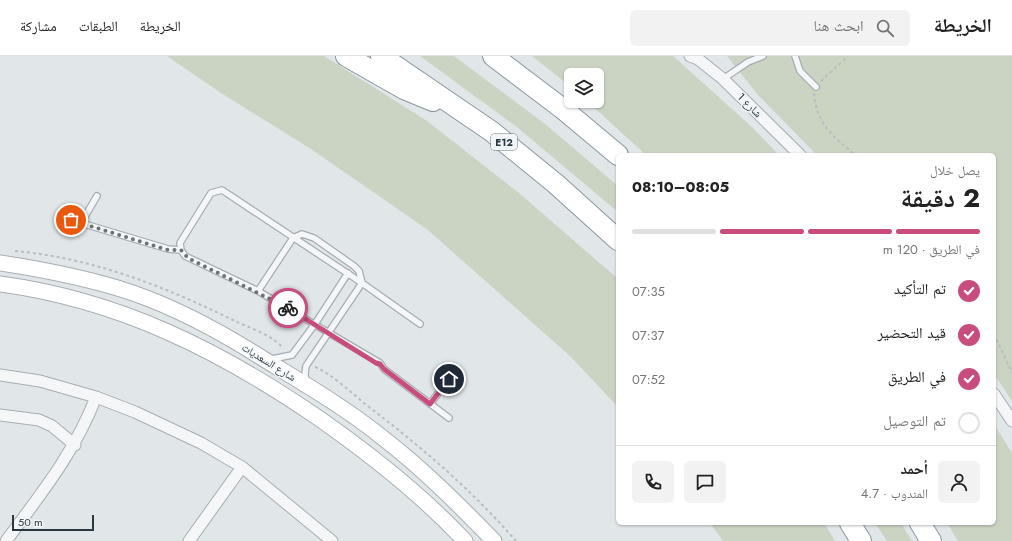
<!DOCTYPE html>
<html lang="ar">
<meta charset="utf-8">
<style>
:root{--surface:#fff;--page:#f2f2f2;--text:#222;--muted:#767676;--line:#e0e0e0;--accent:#c84c7d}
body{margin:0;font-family:Jost,"Noto Naskh Arabic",sans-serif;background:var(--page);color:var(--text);direction:rtl;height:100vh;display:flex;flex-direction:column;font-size:15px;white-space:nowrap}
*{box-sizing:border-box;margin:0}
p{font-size:13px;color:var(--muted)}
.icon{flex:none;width:22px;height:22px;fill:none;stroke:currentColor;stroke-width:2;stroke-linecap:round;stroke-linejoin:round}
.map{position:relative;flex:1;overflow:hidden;direction:ltr}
.panel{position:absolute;left:616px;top:97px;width:380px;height:372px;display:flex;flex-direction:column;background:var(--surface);border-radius:6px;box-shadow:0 1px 3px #0004;direction:rtl}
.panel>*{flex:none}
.controls{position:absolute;left:564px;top:12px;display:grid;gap:8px}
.controls a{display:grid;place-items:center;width:40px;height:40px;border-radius:6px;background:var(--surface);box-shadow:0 1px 3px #0004;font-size:20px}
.scale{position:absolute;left:12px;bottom:10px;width:82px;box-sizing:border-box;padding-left:4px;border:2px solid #2a3840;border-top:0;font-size:11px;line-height:14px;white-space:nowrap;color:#2a3840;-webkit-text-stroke:3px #f1f5f7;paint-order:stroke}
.pin{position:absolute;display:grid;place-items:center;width:34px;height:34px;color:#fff;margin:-17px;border:2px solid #fff;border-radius:50%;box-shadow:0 1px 4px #0007}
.courier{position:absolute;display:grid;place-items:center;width:40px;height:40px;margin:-20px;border:3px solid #c84c7d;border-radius:50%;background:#fff;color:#222;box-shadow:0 1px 5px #0007}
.head em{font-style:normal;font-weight:700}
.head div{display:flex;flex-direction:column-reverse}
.head{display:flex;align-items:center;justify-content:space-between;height:68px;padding:0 16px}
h1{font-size:26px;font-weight:700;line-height:30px}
.bar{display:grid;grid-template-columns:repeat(4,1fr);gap:6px 4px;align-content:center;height:48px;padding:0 16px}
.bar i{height:5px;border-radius:3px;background:var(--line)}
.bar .on{background:var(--accent)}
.bar p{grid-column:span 4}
.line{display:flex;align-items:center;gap:10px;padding:0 16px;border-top:1px solid var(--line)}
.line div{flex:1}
.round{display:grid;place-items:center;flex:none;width:42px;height:42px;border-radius:6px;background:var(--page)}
ol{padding:0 16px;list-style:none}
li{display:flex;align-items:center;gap:12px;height:44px}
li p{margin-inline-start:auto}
li .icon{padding:4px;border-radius:50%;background:var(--accent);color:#fff;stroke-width:4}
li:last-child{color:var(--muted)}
li i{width:22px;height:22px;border:2px solid var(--line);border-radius:50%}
header{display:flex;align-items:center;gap:24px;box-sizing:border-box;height:56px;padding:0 20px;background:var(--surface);border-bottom:1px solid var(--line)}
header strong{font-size:19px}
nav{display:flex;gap:22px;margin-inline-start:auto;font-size:14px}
.search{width:280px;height:36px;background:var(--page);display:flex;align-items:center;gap:10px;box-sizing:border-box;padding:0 14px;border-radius:6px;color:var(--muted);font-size:15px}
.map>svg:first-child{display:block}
.green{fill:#cbd3c3}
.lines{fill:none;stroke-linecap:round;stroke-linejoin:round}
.lane-casing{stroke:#a6aeb3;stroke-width:8}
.street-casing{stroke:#a6aeb3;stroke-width:13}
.secondary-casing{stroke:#a6aeb3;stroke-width:17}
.highway-casing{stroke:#89979f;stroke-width:22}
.path{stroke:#b7bdc1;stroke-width:2;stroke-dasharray:3 3;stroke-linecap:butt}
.lane{stroke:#f4f6f8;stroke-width:5.5}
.street{stroke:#f4f6f8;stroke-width:11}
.secondary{stroke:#fff;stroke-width:15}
.highway{stroke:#fff;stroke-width:20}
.done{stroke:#6a757b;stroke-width:4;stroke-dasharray:0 7.2}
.route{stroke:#c84c7d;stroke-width:5}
.labels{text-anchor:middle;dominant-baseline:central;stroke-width:3;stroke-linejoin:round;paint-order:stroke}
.shield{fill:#f1f5f7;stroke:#667177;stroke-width:1}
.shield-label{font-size:10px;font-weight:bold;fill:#2a3840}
.street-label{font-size:11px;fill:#2a3840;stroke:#f1f5f7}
</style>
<header>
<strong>الخريطة</strong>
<div class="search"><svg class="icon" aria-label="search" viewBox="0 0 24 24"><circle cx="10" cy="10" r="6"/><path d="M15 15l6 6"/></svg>ابحث هنا</div>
<nav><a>الخريطة</a><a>الطبقات</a><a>مشاركة</a></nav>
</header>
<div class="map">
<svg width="1012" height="485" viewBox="0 0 1012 485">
<rect width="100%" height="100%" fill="#e1e6e9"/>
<path class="green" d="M167,0h157l103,65 92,72 99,86v128l-48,-51 -142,-126 -117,-81 -90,-56z
M420,0h34l91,68 73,62v26l-101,-85z
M532,0h141l79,71 27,28h-133l-59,-54h10v-26h-26v12z
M727,0h285v345l-18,-27v-219h-177l-59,-60z
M994,368l18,29v88h-54l-11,-18h47z
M710,467h114l11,18h-112z
M875,467h26l11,18h-25z"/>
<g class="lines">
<defs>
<path id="lane" d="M795,0l5,15 16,16
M723,23l25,-17 15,-6
M62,158l19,9 87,26 13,1
M81,167l16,-27
M258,235l35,-53 9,-4 12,4 40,28 5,5 3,12 -56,83 -1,8 1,8
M420,268l-58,-41 -140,-93 -11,3 -31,50 1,7 4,6 73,35 122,72 4,6 65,49
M272,303l20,-4 23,-31 33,-51
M430,348l19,-25"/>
<path id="street" d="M690,0l8,3 25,20 77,76
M0,319l40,6 56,16 39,15 66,31 41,24 90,74
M994,338l18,27
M0,359l39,5 13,6 23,19
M6,485c34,-46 69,-89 90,-144
M189,485l53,-74"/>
<path id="secondary" d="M0,207c46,7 88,15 133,30 46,16 88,39 129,65 41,25 84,50 121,80 40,31 76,67 111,103
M0,228c119,16 219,66 317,133 53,37 104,77 148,124"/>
<path id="highway" d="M346,0l58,33 29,12
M381,0l110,75 65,53 62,56
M493,0l70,53 55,46
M850,467l11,18
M920,467l11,18"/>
</defs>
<use href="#lane" class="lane-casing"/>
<use href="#street" class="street-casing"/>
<use href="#secondary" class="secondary-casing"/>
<use href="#highway" class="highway-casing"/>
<path class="path" d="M821,25l27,-25
M814,37c2,31 19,43 41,62
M15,195c78,7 151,36 220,70 15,7 37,14 48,27
M994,278l18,39
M315,311c14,5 37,26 49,36 56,43 106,85 152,138"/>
<use href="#lane" class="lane"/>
<use href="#street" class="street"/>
<use href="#secondary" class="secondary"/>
<use href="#highway" class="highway"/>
</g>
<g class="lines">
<path class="done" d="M71,164l97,30h13l7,8 100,50"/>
<path class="route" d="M288,252l88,55 4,1 4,5 46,35 19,-25"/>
</g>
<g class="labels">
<rect class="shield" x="491" y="78" width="26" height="16" rx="3"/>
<g class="shield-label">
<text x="504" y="86">E12</text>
</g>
<g class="street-label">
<text transform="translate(750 49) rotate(45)">شارع 1</text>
<text transform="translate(269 306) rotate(32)">شارع السعديات</text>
</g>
</g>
</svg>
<div class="controls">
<a><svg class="icon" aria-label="layers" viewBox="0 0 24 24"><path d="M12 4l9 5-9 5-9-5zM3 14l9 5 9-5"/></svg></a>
</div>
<div class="scale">50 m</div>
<div class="pin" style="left:71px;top:164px;background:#ea580c"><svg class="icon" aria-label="bag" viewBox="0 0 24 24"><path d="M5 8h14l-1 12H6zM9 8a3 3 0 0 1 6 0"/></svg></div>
<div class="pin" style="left:449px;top:323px;background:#1f2937"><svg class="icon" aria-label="home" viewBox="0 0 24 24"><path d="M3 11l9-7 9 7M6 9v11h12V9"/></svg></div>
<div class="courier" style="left:288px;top:252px"><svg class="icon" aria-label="bike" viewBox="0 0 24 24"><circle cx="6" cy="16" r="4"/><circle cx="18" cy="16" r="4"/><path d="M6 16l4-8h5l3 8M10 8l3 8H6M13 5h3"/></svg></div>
<section class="panel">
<div class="head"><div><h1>2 دقيقة</h1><p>يصل خلال</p></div><em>08:05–08:10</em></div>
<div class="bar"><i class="on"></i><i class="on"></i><i class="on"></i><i></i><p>في الطريق · 120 m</p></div>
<ol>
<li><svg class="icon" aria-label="check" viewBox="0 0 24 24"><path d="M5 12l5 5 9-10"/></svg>تم التأكيد<p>07:35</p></li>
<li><svg class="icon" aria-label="check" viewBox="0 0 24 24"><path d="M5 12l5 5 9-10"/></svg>قيد التحضير<p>07:37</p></li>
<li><svg class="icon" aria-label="check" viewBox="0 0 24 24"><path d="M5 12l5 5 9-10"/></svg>في الطريق<p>07:52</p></li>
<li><i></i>تم التوصيل</li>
</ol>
<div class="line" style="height:72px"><a class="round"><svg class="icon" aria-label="person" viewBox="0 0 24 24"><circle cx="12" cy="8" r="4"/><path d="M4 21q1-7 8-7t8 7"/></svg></a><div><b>أحمد</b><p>المندوب · 4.7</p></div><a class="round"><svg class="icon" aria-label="chat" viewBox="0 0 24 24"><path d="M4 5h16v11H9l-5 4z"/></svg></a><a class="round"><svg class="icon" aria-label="phone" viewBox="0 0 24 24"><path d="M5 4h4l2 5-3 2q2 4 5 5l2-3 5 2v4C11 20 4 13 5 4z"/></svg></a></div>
</section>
</div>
